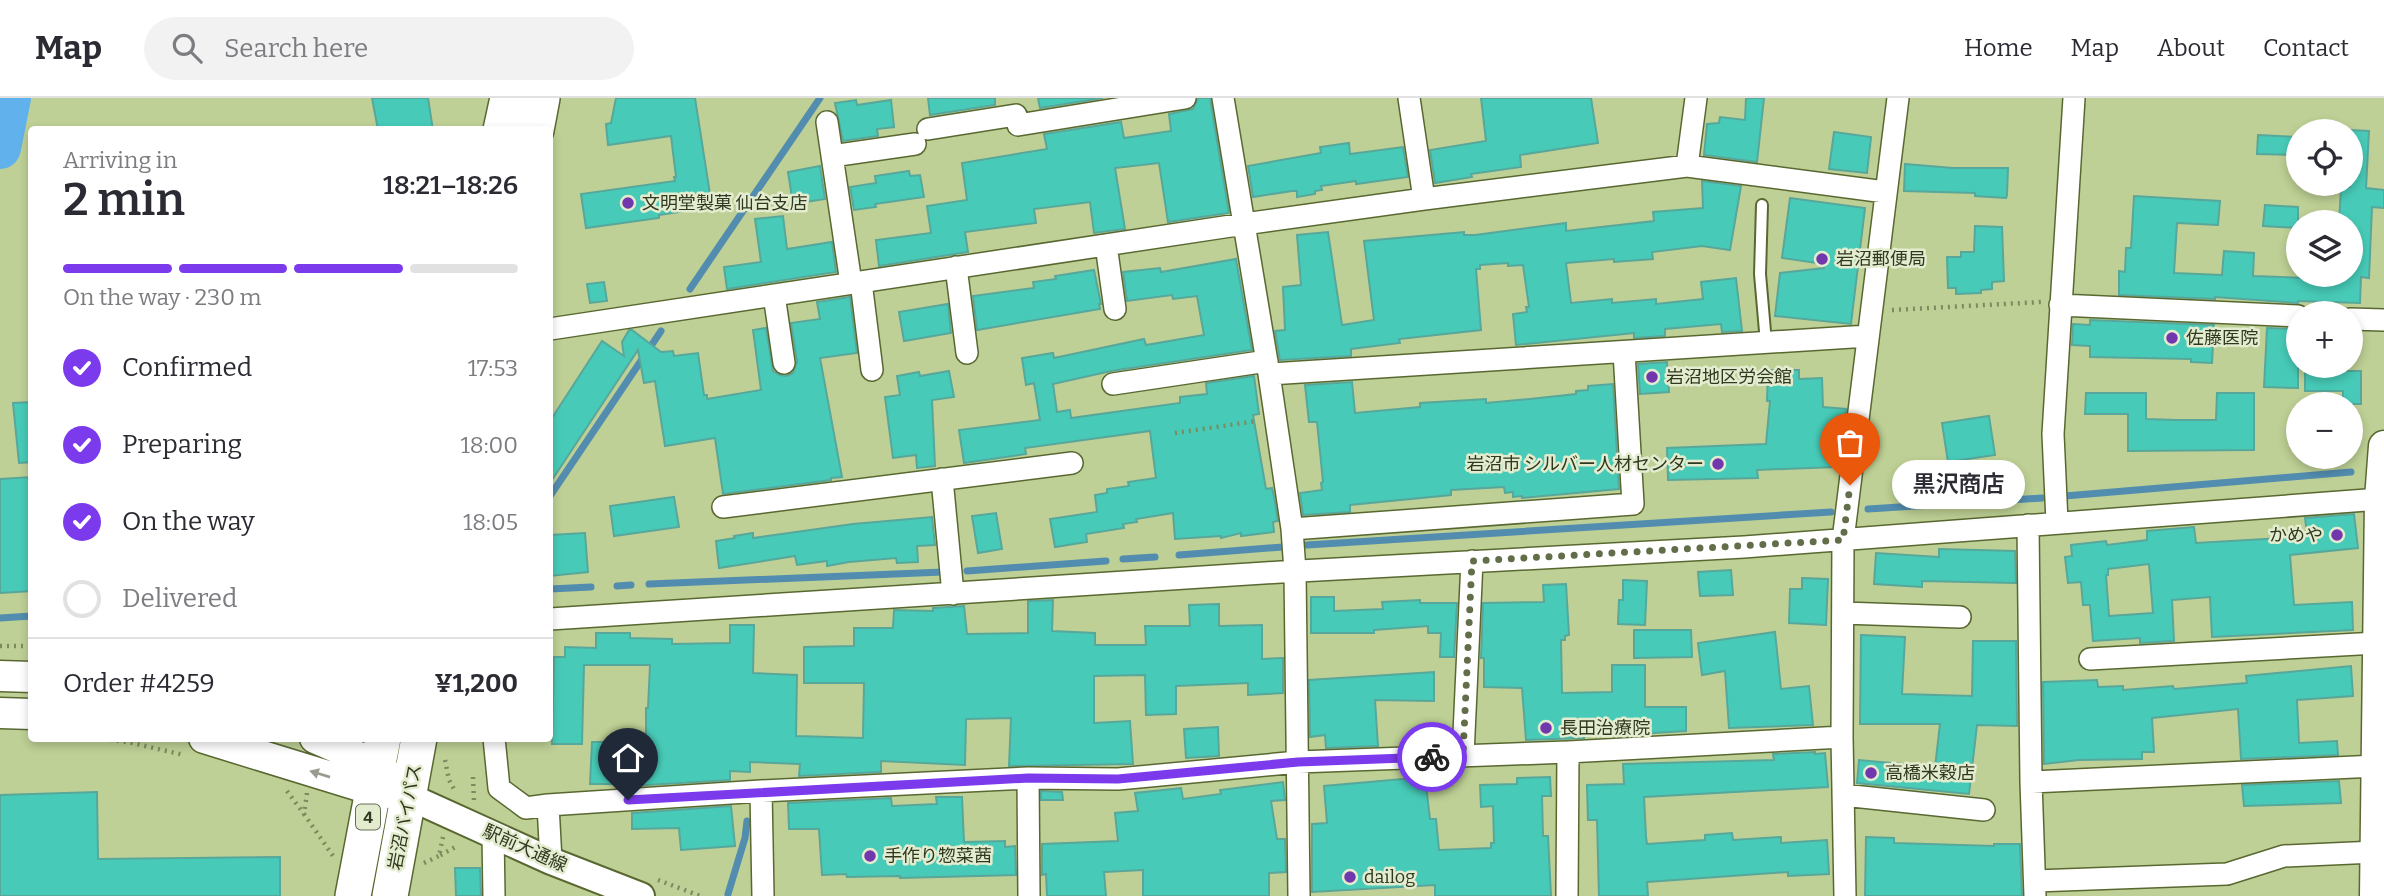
<!DOCTYPE html>
<meta charset="utf-8">
<style>
:root{--surface:#fff;--page:#f2f2f3;--text:#2b2b33;--muted:#7c7c81;--line:#e1e1e2;--accent:#7c3aed}
body{margin:0;font-family:Bitter,"Noto Sans JP",serif;background:var(--page);color:var(--text);height:100vh;display:flex;flex-direction:column;font-size:26px;white-space:nowrap}
*{box-sizing:border-box;margin:0}
p{font-size:23px;color:var(--muted)}
.icon{flex:none;width:38px;height:38px;fill:none;stroke:currentColor;stroke-width:2;stroke-linecap:round;stroke-linejoin:round}
.map{position:relative;flex:1;overflow:hidden}
.sheet{position:absolute;left:28px;top:28px;width:525px;height:616px;display:flex;flex-direction:column;background:var(--surface);border-radius:7px;box-shadow:0 4px 10px #0003}
.sheet>*{flex:none}
.controls{position:absolute;left:2286px;top:21px;display:grid;gap:14px}
.controls a{display:grid;place-items:center;width:77px;height:77px;border-radius:50%;background:var(--surface);box-shadow:0 4px 10px #0003;font-size:35px}
.pin{position:absolute;display:grid;place-items:center;width:60px;height:60px;color:#fff;margin:-72px -30px;border-radius:50% 50% 50% 0;rotate:-45deg;box-shadow:0 0 7px #0007}
.pin .icon{rotate:45deg}
.courier{position:absolute;display:grid;place-items:center;width:70px;height:70px;margin:-35px;border:5px solid #7c3aed;border-radius:50%;background:#fff;color:#222;box-shadow:0 2px 9px #0007}
.bubble{position:absolute;height:49px;border-radius:24px;background:var(--surface);box-shadow:0 4px 10px #0003;font-size:23px;font-weight:600;line-height:49px;text-align:center}
.head em{font-style:normal;font-weight:600}
.head div{display:flex;flex-direction:column-reverse}
.head{display:flex;align-items:center;justify-content:space-between;height:119px;padding:0 35px}
h1{font-size:46px;font-weight:600;line-height:52px}
.bar{display:grid;grid-template-columns:repeat(4,1fr);gap:10px 7px;align-content:center;height:84px;padding:0 35px}
.bar i{height:9px;border-radius:5px;background:var(--line)}
.bar .current{background:var(--accent)}
.bar p{grid-column:span 4}
.line{display:flex;align-items:center;gap:18px;padding:0 35px;border-top:2px solid var(--line)}
.line div{flex:1}
ol{padding:0 35px;list-style:none}
li{display:flex;align-items:center;gap:21px;height:77px}
li p{margin-inline-start:auto}
li .icon{padding:7px;border-radius:50%;background:var(--accent);color:#fff;stroke-width:4}
li:last-child{color:var(--muted)}
li i{width:38px;height:38px;border:4px solid var(--line);border-radius:50%}
header{display:flex;align-items:center;gap:42px;box-sizing:border-box;height:98px;padding:0 35px;background:var(--surface);border-bottom:2px solid var(--line)}
header strong{font-size:33px}
nav{display:flex;gap:38px;margin-inline-start:auto;font-size:24px}
.search{width:490px;height:63px;background:var(--page);display:flex;align-items:center;gap:18px;box-sizing:border-box;padding:0 24px;border-radius:38px;color:var(--muted);font-size:26px}
.map>svg:first-child{display:block}
.lines{fill:none;stroke-linecap:round;stroke-linejoin:round}
.stream{stroke:#528daf;stroke-width:7}
.river{stroke:#60b1ec;stroke-width:42}
.building{fill:#47cbb8;stroke:#57a79a;stroke-width:2;fill-rule:evenodd}
.service-casing{stroke:#596831;stroke-width:14}
.minor-casing{stroke:#596831;stroke-width:24}
.tertiary-casing{stroke:#596831;stroke-width:30}
.secondary-casing{stroke:#596831;stroke-width:33}
.trunk-casing{stroke:#596831;stroke-width:38}
.path{stroke:#7d8a5f;stroke-width:4.5;stroke-dasharray:2 5;stroke-linecap:butt}
.service{stroke:#fff;stroke-width:10}
.minor{stroke:#fff;stroke-width:21}
.tertiary{stroke:#fff;stroke-width:26}
.secondary{stroke:#fff;stroke-width:30}
.trunk{stroke:#fff;stroke-width:35}
.oneway{fill:#989c90}
.done{stroke:#626d49;stroke-width:7;stroke-dasharray:0 12.6}
.route{stroke:#7c3aed;stroke-width:9}
.poi-dot{fill:#7138ae;stroke:#e3eccf;stroke-width:2.5}
.labels{text-anchor:middle;dominant-baseline:central;stroke-width:5;stroke-linejoin:round;paint-order:stroke}
.shield{fill:#e3eccf;stroke:#666e54;stroke-width:2}
.shield-label{font-size:16px;font-weight:bold;fill:#313820}
.poi-label{font-size:18px;fill:#313820;stroke:#e3eccf;text-anchor:start}
.street-label{font-size:18px;fill:#313820;stroke:#e3eccf}
</style>
<header>
<strong>Map</strong>
<div class="search"><svg class="icon" aria-label="search" viewBox="0 0 24 24"><circle cx="10" cy="10" r="6"/><path d="M15 15l6 6"/></svg>Search here</div>
<nav><a>Home</a><a>Map</a><a>About</a><a>Contact</a></nav>
</header>
<div class="map">
<svg width="2384" height="798" viewBox="0 0 2384 798">
<rect width="100%" height="100%" fill="#bed095"/>
<g class="lines">
<path class="stream" d="M690,191l130,-191
M550,398l111,-165
M2065,398l286,-24
M1868,411l174,-11
M1307,447l524,-33
M1179,457l104,-8
M1123,461l32,-2
M967,473l139,-10
M649,486l294,-12
M617,488l14,-1
M550,491l41,-2
M0,520l32,-2
M728,796l17,-56 2,-17"/>
<path class="river" d="M0,50l10,-50"/>
</g>
<path class="building" d="M372,0h56l5,32h-55z
M616,0h79l17,109 -53,8v3l-73,10 -5,-34 94,-13 -1,-4h2l-5,-41 -63,9 -2,-21 5,-1z
M928,0h67v7l-65,10z
M1038,0h65l-63,10z
M1198,0h12l19,115 -61,9 -9,-59 -44,5 10,61 -31,4 -4,-31 -56,7 2,14 -71,9 3,20 -89,14 -3,-26 55,-7 -4,-27 40,-6 -5,-37 85,-14 -3,-15 77,-12 3,16 47,-7 -2,-17 24,-5z
M1481,0h110l7,45 -78,12 1,12 -50,7 1,3 -37,6 -5,-33 56,-9z
M1746,0h18l-7,64 -53,-7 3,-31 12,-1 1,-6 25,3z
M856,2l1,5 34,-5 3,27 -17,2 1,7 -35,5 -8,-38z
M2350,32l19,1 -3,57 18,2v18l-12,-1 -3,71 -8,-1 -1,26 -62,-2v2l-83,-6v2l-96,-4v-24l6,1 1,-24h5l3,-52 86,5 -2,24 -41,-2 -3,50 48,2 2,-24 30,2 -1,23 79,3v-4h18v-53h-11l2,-35h9z
M1834,34l37,5 -4,36 -38,-4z
M2258,37l40,2v18l-41,-1z
M1349,45l1,11 53,-7 5,30 -52,7v-3l-35,5 1,4 -7,1v3l-18,3v-6h-5l-39,6 -5,-31 73,-13 -1,-6z
M1905,66l48,4h55l-1,27 -1,3 -31,-2v-3l-71,-2z
M820,68l5,33 -32,5 -5,-32z
M909,73l1,5 10,-1 4,22 -49,7 1,3 -22,3 -4,-23 26,-4 -1,-7z
M1702,83l39,5 -11,64 -28,-4 -50,6 1,7 -39,3v-3l-48,4 5,40 41,-4v4l44,-4v5l47,-5 -2,-17 35,-4 6,53 -20,1 -1,-8 -56,5v7l-31,2v-5l-118,12 -3,-31 14,-2 -1,-5h3l-6,-42 -15,1v-3l-28,2v4h-4l5,61 -82,9 1,4 -49,6v7l-71,4 -5,-29 10,-1 -2,-43 18,-2 -4,-50 31,-3 14,93 32,-5 -10,-79 100,-9v3h11l91,-12v8l88,-10 -1,-9 50,-4z
M1790,100l75,10 -14,116 -76,-8 5,-43 44,-5v-4l-42,-6z
M2265,107l33,2v21l-35,-2z
M783,118l4,33 45,-7 4,30 -109,17 -3,-22 37,-5 -6,-43z
M1975,128l27,1 2,54 -12,1v7l-11,1v3l-25,1v-6h-8l-1,-31h14v-5h13z
M1236,161l16,91 -141,21 -58,13 4,28 13,-2 1,8 109,-15v-6l27,-3 -1,-11 48,-7 5,38 -6,1 13,74 6,-1 2,8 4,25 -5,1 1,10 -33,4v-3l-20,5v-2l-46,3 -2,-26 -37,6 1,3 -14,2 1,4 -38,6 1,8 -32,5 -5,-28 47,-7 -2,-17 12,-2v-4l22,-3 -1,-4 28,-4 -6,-47 -125,17 1,6 -62,9 -5,-33 81,-10 -6,-37 -8,2 -4,-27 31,-5 1,5 90,-19 2,6 58,-10 -7,-39 -24,3 -1,-4 -45,6 -4,-29 37,-4 1,4z
M1094,172l7,34h-2l1,5 -123,21 -4,-34 61,-8 -1,-6 23,-3 -1,-3z
M604,184l3,19 -17,2 -3,-19z
M850,199l7,56 -37,5 22,119 -11,1v2l-108,14 -8,-56 -50,8 -10,-65 -11,2 -6,-33 -88,133v-62l52,-80 22,15 -2,-14 7,-12h3l29,22 12,-1 1,5 24,-3 6,42h3v4l54,-9 -8,-60 13,-2 7,43 7,4 7,1 6,-3 4,-11 -6,-39 29,-4 -3,-17z
M948,206l3,29 -47,8 -5,-29z
M2090,222l124,5 -2,38 -21,-1v-3l-101,-2v-11l-18,-1 1,-21 17,1z
M2267,230l31,1v59l-34,-1z
M1667,264l2,30 -29,2 -2,-30z
M1768,272h31v9l23,-1 1,29 23,2 -3,27 -9,-1 1,32 -78,3 1,8 -90,2 -1,-32 99,-4 4,-43h-3z
M949,273l5,26 -22,3 3,66 -18,2 -1,-13 -23,3 -8,-61 15,-2 -3,-19 22,-4 1,4z
M2305,273h56v33h-18v-13h-38z
M1352,284l3,31 65,-6v-4l66,-4v4l44,-4 46,-5v-3l12,-1v-4l25,-2 6,105 -97,9v-2l-9,1v-5l-8,1 -1,-6 -53,3v5l-101,10v7l-47,3 -3,-22 22,-3 -1,-7 2,-1 -6,-60h-8l-4,-37z
M2086,295h60v26l30,1h40l1,-27h37v57l-126,1v-37h-43z
M32,304v60l-13,1 -6,-60z
M1989,318l6,39 -47,7 -6,-39z
M32,379v114l-32,2v-114z
M674,399l5,30 -65,9 -4,-30z
M996,415l6,36 -24,4 -6,-37z
M2354,416l4,34 -68,7 4,50 58,-3 1,28 -141,7 -2,-40 -38,3 2,41 -34,2v-5l-47,3 -3,-36h-7l-2,-23 -13,1 -3,-26 7,-1 -1,-11 35,-4 1,4 40,-5v-9l47,-4 2,16 87,-5 24,-4 -2,-16zM2149,466l4,49 -44,3 -3,-41h2v-6z
M932,419l3,28 -18,1 1,16 -21,1 -1,-5 -47,4 -22,4v-5l-30,4 -2,-9 -76,12 -3,-27 19,-3 -1,-2 19,-3v5l100,-14z
M585,435l3,39 -38,4v-41z
M1939,451l76,2 1,32 -94,-2v6l-48,-3 2,-31 63,4z
M1731,472l2,25 -33,1 -2,-24z
M1802,480l26,1 -2,46 -37,-2 1,-34h12z
M1623,482l24,1 -2,44 -27,-1 1,-24h4z
M1566,486l3,51 -4,1v4h-4l1,53 50,-1v-27h33v42h41v24l-64,4v-10l-38,1v12l-58,2 -4,-52 -38,-1v-29h-3l2,-55 61,-1 -1,-17z
M1311,499h23v14l49,-2 -1,-7 38,-2v3h37l-3,54h-14l1,-24h-13v-7l-54,4v3h-63z
M1053,502l-1,31 43,2v12h51l-1,-19h45l-1,-21 30,-1v22l43,-1v34l21,-1v35l-35,2v-12l-72,3v28l-30,1 -1,-40 -51,1v47l36,-2 3,43 -124,2 2,-48 -45,1 -1,46 -84,-4v11l-82,4 1,-12 -50,-2v10l-20,-1v9l-99,6v-2h-41l2,-42h54v-34h2l2,-43h-66l-2,79h-30l2,-87h11v-10l31,1v-15h34v5l42,1v5l58,-1v-18h24l-1,48 44,2 -1,61 67,2 1,-55h-60v-36l50,-1v-18h39l1,-18 39,1v-3l31,-2 3,28 61,-1v-32z
M1634,532h57l1,27 -58,1z
M1775,534l6,57 28,-3 4,39 -84,3 -4,-57 -23,4 -4,-32z
M1861,537l44,2 -3,57 70,2 1,-55h43l1,85 -40,-1 -8,69 -112,-11 2,-23 76,7 5,-43h-80z
M2351,568l2,30 -56,4 2,43 38,-2 1,14 -97,4 -3,-50 -86,9 2,34h-12v7l-63,1 -35,4 -1,-82 54,-2 1,7 25,-1v4l50,-4 1,3 73,-6 -1,-7z
M1434,574v29l-59,-1 3,46 -52,2 -1,-13 -15,2 -1,-57z
M1218,629l1,29 -33,2 -2,-29z
M1815,654v2l10,-1 3,34 -184,10 2,40 1,7 58,-4v-5l27,-2 1,7 48,-3v6l46,-3 2,34 -41,2v-4l-141,10 1,14h-49l-2,-76h-9l-1,-35 37,-1 -1,-20 151,-4 -1,-6z
M1425,679l5,42h6l3,31 52,-2v-5h3l-1,-37 -12,1 -1,-22 37,-1v-6l33,-1 1,19h-9l1,40h5l3,60h-116v-11l-123,7v-68l15,-1 -3,-37z
M2339,683l2,22 -97,3 -2,-21z
M1283,684l2,18 -14,1 6,38h8l1,33 -17,1v23h-126v-26l-39,2 2,24h-59l-1,-22 -4,1v-31l76,-3 -3,-28 23,-2 -3,-18 46,-5 2,11 38,-5 -1,-4z
M1041,693l21,1 1,8h-22z
M97,694l1,67 182,-2v39h-280v-101z
M936,699h26l2,45 41,-1v6l10,-1 1,29 -116,3v-2l-53,1 -1,-3 -24,1 -3,-46h-30l-1,-26 103,-5 1,8 45,-2z
M731,708l4,40 -54,4 -2,-22 -47,1v-16z
M1866,739l28,1v5l100,3v-2h26l2,52h-157z
M455,770h25l1,28h-25z"/>
<g class="lines">
<defs>
<path id="service" d="M1762,107l-2,69 6,69"/>
<path id="minor" d="M1223,0l46,276 23,155 3,42 4,325
M1409,0l15,101
M827,24l24,161
M928,31l88,-14 2,10 167,-27
M832,58l83,-12
M1687,68l9,-68
M1106,147l9,64
M956,169l11,86
M861,184l11,88
M774,197l10,68
M2060,207l238,11
M2350,221l34,1
M550,231l694,-105 180,-25 263,-33 198,26
M1269,276l599,-38
M1113,286l154,-23
M942,381l11,115
M723,409l349,-44
M2057,424l-4,-88 21,-336
M2028,427l3,257 4,114
M1292,431l341,-25 -9,-152
M1843,515l117,4
M550,521l731,-47 463,-25 636,-48
M2090,561l287,-16
M494,640l5,50 27,20 22,-3
M1463,657l9,-194
M1028,680l1,118
M2031,684l345,-16
M761,693l2,105
M1843,697l141,15
M493,736l1,62
M551,763l-3,-56 213,-14 267,-13 90,1 180,-17 270,-10 274,-15
M2035,783l192,-7 57,-18 91,-4
M1567,798l1,-144
M1845,798l-3,-159 1,-197 55,-442"/>
<path id="tertiary" d="M410,699l141,64 90,35"/>
<path id="secondary" d="M0,578l32,1
M0,615l32,1
M204,640l169,52 23,4
M315,640l62,27 17,16
M2375,798l5,-397 4,-53"/>
<path id="trunk" d="M501,32l7,-32
M536,32l6,-32
M353,798l30,-158
M390,798l29,-158"/>
</defs>
<use href="#service" class="service-casing"/>
<use href="#minor" class="minor-casing"/>
<use href="#tertiary" class="tertiary-casing"/>
<use href="#secondary" class="secondary-casing"/>
<use href="#trunk" class="trunk-casing"/>
<path class="path" d="M1892,212l149,-8
M1175,335l82,-12
M0,548h32
M96,640l32,4 56,13
M445,662l4,20 6,11
M473,679l1,24
M287,693l17,23
M307,695l-3,21 29,42
M443,739l-4,19 18,-10
M424,765l15,-7
M658,782l42,16"/>
<use href="#service" class="service"/>
<use href="#minor" class="minor"/>
<use href="#tertiary" class="tertiary"/>
<use href="#secondary" class="secondary"/>
<use href="#trunk" class="trunk"/>
</g>
<defs><path id="oneway-solid" d="M-6-.8H1V-3.2L6.5 0L1 3.2V.8H-6Z" transform="scale(1.75)"/></defs>
<use class="oneway" href="#oneway-solid" transform="translate(320 676) rotate(-163)"/>
<g class="lines">
<path class="done" d="M1432,659l31,-2 9,-194 371,-21 7,-55"/>
<path class="route" d="M628,702l400,-22 90,1 180,-17 134,-5"/>
</g>
<g class="poi-dot">
<circle cx="628" cy="105" r="7"/>
<circle cx="1822" cy="161" r="7"/>
<circle cx="2172" cy="240" r="7"/>
<circle cx="1652" cy="279" r="7"/>
<circle cx="1718" cy="366" r="7"/>
<circle cx="2337" cy="437" r="7"/>
<circle cx="1546" cy="630" r="7"/>
<circle cx="1871" cy="675" r="7"/>
<circle cx="870" cy="758" r="7"/>
<circle cx="1350" cy="779" r="7"/>
</g>
<g class="labels">
<rect class="shield" x="356" y="706.5" width="24" height="25" rx="5"/>
<g class="shield-label">
<text x="368" y="719">4</text>
</g>
<g class="poi-label">
<text x="642" y="105">文明堂製菓 仙台支店</text>
<text x="1836" y="161">岩沼郵便局</text>
<text x="2186" y="240">佐藤医院</text>
<text x="1666" y="279">岩沼地区労会館</text>
<text x="1704" y="366" text-anchor="end">岩沼市 シルバー人材センター</text>
<text x="2323" y="437" text-anchor="end">かめや</text>
<text x="1560" y="630">長田治療院</text>
<text x="1885" y="675">高橋米穀店</text>
<text x="884" y="758">手作り惣菜茜</text>
<text x="1364" y="779">dailog</text>
</g>
<g class="street-label">
<text transform="translate(405 719) rotate(-79)">岩沼バイパス</text>
<text transform="translate(525 750) rotate(24)">駅前大通線</text>
</g>
</g>
</svg>
<div class="controls">
<a><svg class="icon" aria-label="locate" viewBox="0 0 24 24"><circle cx="12" cy="12" r="6"/><path d="M12 2v4M12 18v4M2 12h4M18 12h4"/></svg></a>
<a><svg class="icon" aria-label="layers" viewBox="0 0 24 24"><path d="M12 4l9 5-9 5-9-5zM3 14l9 5 9-5"/></svg></a>
<a>+</a>
<a>−</a>
</div>
<div class="pin" style="left:1850px;top:387px;background:#ea580c"><svg class="icon" aria-label="bag" viewBox="0 0 24 24"><path d="M5 8h14l-1 12H6zM9 8a3 3 0 0 1 6 0"/></svg></div>
<div class="pin" style="left:628px;top:702px;background:#1f2937"><svg class="icon" aria-label="home" viewBox="0 0 24 24"><path d="M3 11l9-7 9 7M6 9v11h12V9"/></svg></div>
<div class="courier" style="left:1432px;top:659px"><svg class="icon" aria-label="bike" viewBox="0 0 24 24"><circle cx="6" cy="16" r="4"/><circle cx="18" cy="16" r="4"/><path d="M6 16l4-8h5l3 8M10 8l3 8H6M13 5h3"/></svg></div>
<div class="bubble" style="left:1892px;top:362px;width:133px">黒沢商店</div>
<section class="sheet">
<div class="head"><div><h1>2 min</h1><p>Arriving in</p></div><em>18:21–18:26</em></div>
<div class="bar"><i class="current"></i><i class="current"></i><i class="current"></i><i></i><p>On the way · 230 m</p></div>
<ol>
<li><svg class="icon" aria-label="check" viewBox="0 0 24 24"><path d="M5 12l5 5 9-10"/></svg>Confirmed<p>17:53</p></li>
<li><svg class="icon" aria-label="check" viewBox="0 0 24 24"><path d="M5 12l5 5 9-10"/></svg>Preparing<p>18:00</p></li>
<li><svg class="icon" aria-label="check" viewBox="0 0 24 24"><path d="M5 12l5 5 9-10"/></svg>On the way<p>18:05</p></li>
<li><i></i>Delivered</li>
</ol>
<div class="line" style="height:91px"><div>Order #4259</div><b>¥1,200</b></div>
</section>
</div>
